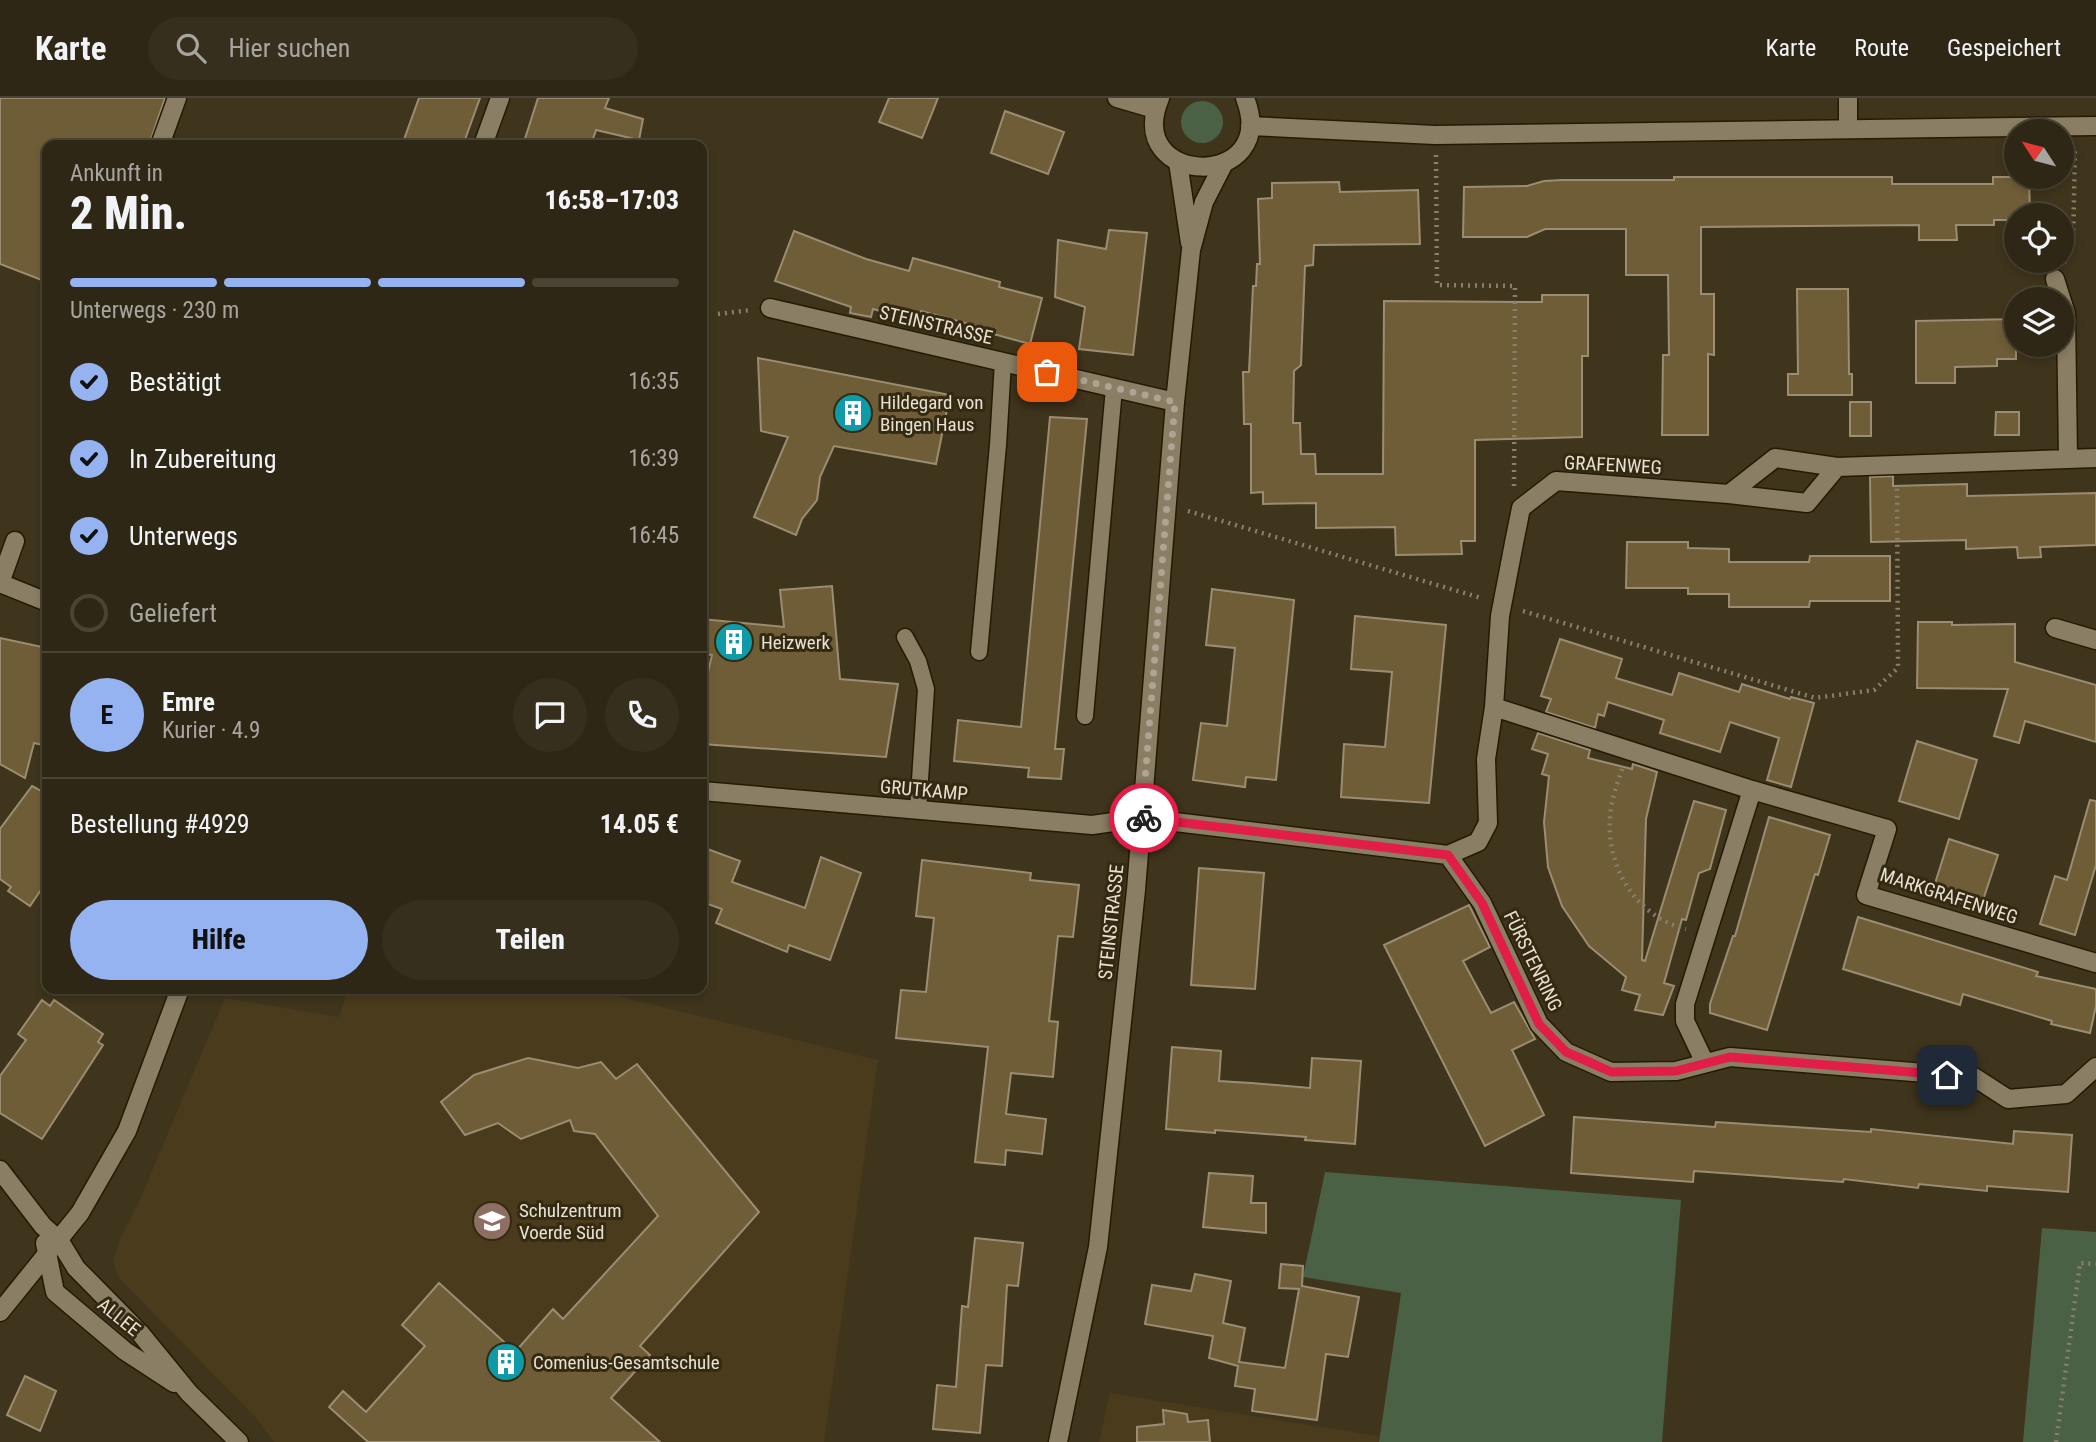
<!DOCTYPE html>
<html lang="de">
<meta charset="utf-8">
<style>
:root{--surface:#2f2715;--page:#372f1e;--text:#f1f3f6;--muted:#a7a5a0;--line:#4a4434;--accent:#95b2f1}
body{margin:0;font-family:"Roboto Condensed",sans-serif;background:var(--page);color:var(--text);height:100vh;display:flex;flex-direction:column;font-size:26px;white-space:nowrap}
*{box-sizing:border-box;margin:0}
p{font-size:23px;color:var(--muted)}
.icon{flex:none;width:38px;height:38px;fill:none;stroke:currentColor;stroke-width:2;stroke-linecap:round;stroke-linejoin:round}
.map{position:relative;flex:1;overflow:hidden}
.drawer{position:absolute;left:42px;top:42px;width:665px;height:854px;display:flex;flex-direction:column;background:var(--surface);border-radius:14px;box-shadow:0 4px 10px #0003,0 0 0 2px var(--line)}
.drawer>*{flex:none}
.needle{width:46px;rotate:306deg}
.buttons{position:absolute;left:2004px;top:21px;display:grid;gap:14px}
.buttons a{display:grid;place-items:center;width:70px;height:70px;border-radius:50%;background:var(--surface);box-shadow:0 4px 10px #0003,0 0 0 2px var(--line);font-size:35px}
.pin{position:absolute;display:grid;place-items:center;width:60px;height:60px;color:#fff;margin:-30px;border-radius:14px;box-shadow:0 4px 10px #0006}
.courier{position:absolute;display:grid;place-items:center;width:70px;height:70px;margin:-35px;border:5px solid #e11d48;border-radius:50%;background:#fff;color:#222;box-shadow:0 2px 9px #0007}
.headline em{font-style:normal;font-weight:800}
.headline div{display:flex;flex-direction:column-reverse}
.headline{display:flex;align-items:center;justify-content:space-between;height:119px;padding:0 28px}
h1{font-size:46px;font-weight:800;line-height:52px}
.bar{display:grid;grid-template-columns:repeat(4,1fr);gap:10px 7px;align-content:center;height:84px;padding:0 28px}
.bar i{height:9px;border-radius:5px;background:var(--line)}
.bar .selected{background:var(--accent)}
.bar p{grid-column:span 4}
.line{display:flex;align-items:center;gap:18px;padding:0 28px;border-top:2px solid var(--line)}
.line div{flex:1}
.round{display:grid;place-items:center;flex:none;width:74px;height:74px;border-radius:37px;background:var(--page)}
ol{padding:0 28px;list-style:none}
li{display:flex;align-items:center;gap:21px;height:77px}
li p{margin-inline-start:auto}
li .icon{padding:7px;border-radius:50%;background:var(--accent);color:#111;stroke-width:4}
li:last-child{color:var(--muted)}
li i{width:38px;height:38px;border:4px solid var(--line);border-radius:50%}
.cta{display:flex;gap:14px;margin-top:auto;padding:14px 28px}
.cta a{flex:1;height:80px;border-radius:42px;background:var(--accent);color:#111;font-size:28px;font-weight:800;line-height:80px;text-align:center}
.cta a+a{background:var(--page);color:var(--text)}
header{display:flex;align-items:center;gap:42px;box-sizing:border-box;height:98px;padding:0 35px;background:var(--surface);border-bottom:2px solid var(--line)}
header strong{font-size:33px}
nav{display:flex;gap:38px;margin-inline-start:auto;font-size:24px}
.search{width:490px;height:63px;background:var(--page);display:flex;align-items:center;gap:18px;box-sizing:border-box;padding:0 24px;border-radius:38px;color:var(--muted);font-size:26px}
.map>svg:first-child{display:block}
.built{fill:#493b1c}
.green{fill:#4b6146}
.building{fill:#6f5d37;stroke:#9a8d72;stroke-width:2}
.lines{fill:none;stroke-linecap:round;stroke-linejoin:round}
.service-casing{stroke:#251b04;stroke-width:19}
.pedestrian-casing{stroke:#251b04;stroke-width:21}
.minor-casing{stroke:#251b04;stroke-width:21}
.tertiary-casing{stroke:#251b04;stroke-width:21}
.secondary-casing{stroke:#251b04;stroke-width:21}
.path{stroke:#897f6c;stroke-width:4.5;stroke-dasharray:2 5;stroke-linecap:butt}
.service{stroke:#8a7e64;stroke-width:16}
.pedestrian{stroke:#8a7e64;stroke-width:18}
.minor{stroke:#8a7e64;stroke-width:18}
.tertiary{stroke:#8a7e64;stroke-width:18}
.secondary{stroke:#8a7e64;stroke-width:18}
.done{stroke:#ada493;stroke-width:7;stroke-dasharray:0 12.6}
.route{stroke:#e11d48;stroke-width:9}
.labels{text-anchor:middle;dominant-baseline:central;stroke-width:6;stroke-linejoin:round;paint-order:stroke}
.street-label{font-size:19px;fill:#e8e1d3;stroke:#342a12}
.poi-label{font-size:19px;fill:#e8e1d3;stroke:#342a12;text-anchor:start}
</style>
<header>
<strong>Karte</strong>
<div class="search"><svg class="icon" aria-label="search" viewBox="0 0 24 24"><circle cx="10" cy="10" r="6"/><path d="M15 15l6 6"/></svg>Hier suchen</div>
<nav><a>Karte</a><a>Route</a><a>Gespeichert</a></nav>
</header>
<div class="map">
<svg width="2096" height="1344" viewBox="0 0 2096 1344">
<rect width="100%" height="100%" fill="#3f341c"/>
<path class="built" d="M348,891h241l289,71 -54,382h-550l-15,-21 -140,-143 -6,-17 7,-22 18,-35 87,-206 114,19z
M1110,1295l268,43 1,6h-280z"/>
<path class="green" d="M1181 24a21 21 0 1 1 42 0a21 21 0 1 1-42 0Z
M1325,1074l356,28 -19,242h-283l22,-149 -98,-16z
M2042,1130l54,4v210h-73z"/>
<path class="building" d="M0,0h165l-16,47h-102v137l-47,-18z
M419,0h61l-17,47h-61z
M538,0h71l-4,10 38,11 -4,21 -43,-10 -5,15h-68z
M889,0h49l-16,40 -43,-16z
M1005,13l59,21 -16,42 -57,-21z
M1674,79h218v7h101v-7h36l1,38h-14v5h-22v5h-38l1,15h-38v-15l-218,2v67h13v61l-6,-1v81h-46l1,-80h6l-1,-80h-42v-46h-81l-18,8h-64l1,-50 63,-1 17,-5 18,-1h112z
M1339,84l1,10 78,-2 2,54 -106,1 -1,20 -8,1 -4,99 -7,6 -1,52h7l1,31h14l1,20h67l1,-173 158,1v-7h46v61h-6v81l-107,3v101h-14l1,13 -66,1 -1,-28 -79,1v-25l-53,1v-12l-12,1v-69h-7l-1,-52h6l4,-86h3l1,-22h3l-2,-65 14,-1v-15z
M1109,132l38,3 -14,122 -54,-6 6,-42 -30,-10 3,-57 48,9z
M794,133l72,28 43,12 4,-13 87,24 -1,5 43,11 -12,46 -44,-12 1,-3 -66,-18 -3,10 -45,-12 -2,8 -21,-4 1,-6 -76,-26z
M1797,191h51l1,85h3v21h-64v-21h10z
M2016,221v40h-19v7l-42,1v16h-39v-62z
M758,260l192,37 -14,69 -102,-18 -14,31 -3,23 -15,19 -6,16 -42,-18 34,-80 -27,-6z
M1850,304h21v34h-21z
M1996,314h23v23h-24z
M1050,319l37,2 -32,330h9l-3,30 -33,-2 1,-9 -75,-7 4,-41 63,7z
M1893,378v10l74,-2v12l129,-3v52l-56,2 1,10 -23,1 -1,-11 -51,2v-9l-95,2 -1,-65z
M1627,444h61v6l41,1v13h80l1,-6h80v45h-80l-1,6h-80v-13h-41v-6h-62z
M832,488l8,93 58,5 -12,73 -184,-13v-46l10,-43 -10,-1v-35l82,8 -4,-37z
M1212,491l82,11 -18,180 -30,-3 -1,10 -52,-7 8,-57 26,3 8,-78 -29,-3z
M1355,518l91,9 -17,178 -88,-6 3,-53 41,3 7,-75 -41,-3z
M1918,524h34v3l63,-1v38l81,23v57l-71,-21 -6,22 -25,-7 14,-47 -91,-1z
M0,540l47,10v98l-13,-3 -9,35 -25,-14z
M1560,541l62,20 -6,19 56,17 7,-22 60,19 3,-8 48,15 1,-2 23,6 -23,84 -24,-7 12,-42 -49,-16 -10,30 -60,-19 4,-13 -56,-18 -4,14 -6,-2 -3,14 -49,-16 5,-13 -10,-3z
M1538,635l52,17 -2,8 44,11 1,-5 24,8 -11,47 -4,141 3,1 49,-160 32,9 -16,59 -11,4 -13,47 -4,-1 -18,64 10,3 -11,29 -28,-5 5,-15 -18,-5 4,-13 -37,-31 -27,-40 -14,-39 -4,-45 5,-46 -7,-2 6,-20 -16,-5z
M1917,643l60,19 -18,59 -60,-18z
M32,688l15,8v87l-17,25 -22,-15 3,-4 -11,-8v-50z
M2090,702l6,1v64l-21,70 -35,-11 15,-48 12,4z
M1769,719l61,18 -12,40 -3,-1 -48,156 -57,-17v-9l23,-68h2z
M1949,741l49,16 -18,54 -48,-16z
M702,749l38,14 -8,21 73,26 16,-51 40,16 -31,87 -41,-15 -2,7 -71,-29 6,-14 -20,-7z
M922,762l109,13 -1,7 49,5 -6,52 -15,-1 -9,85 9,1 -5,55 -42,-4 -5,41 40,5 -4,35 -36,-4 -1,15 -30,-3 13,-115 -92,-9 5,-48 25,2 8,-74 -18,-2z
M1199,770l65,5 -9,116 -64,-4z
M1469,807l21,42 -27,14 28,52 23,-11 21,37 -23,11 32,65 -59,31 -101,-201z
M1858,819l180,55 -2,4 60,13v17l-6,27 -39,-9 1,-3 -89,-27 -3,11 -117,-36z
M42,902l8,6 4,-6 49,34 -5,8 5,3 -61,94 -42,-26v-37l26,-36 -8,-6z
M1172,949l49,4 -2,30 32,2 59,5 2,-30 49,3 -6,83 -50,-4 1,-3 -91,-7v3l-49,-4z
M528,960l50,10 23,-6 15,17 21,-15 122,148 -119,134 10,9 -39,43 49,44h-292l-39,-35 14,-16 23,21 59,-66 -23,-21 37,-42 76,69 38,-43 10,10 95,-103 -63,-82 -21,-3 -4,-11 -49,19 -23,-16 -33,12 -24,-33 33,-27z
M1574,1019l141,10 1,-5 155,10v-3l142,15 1,-13 58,4 -4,57 -81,-6v5l-68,-7 -1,4 -74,-9 -1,3 -149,-11 -1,11 -122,-9z
M1209,1075l44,3 -2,27h15v30l-63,-6z
M975,1140l48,5 -5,43 -11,-1 -5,81 -16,-1 -6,68 -47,-4 4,-44 19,2 6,-81 6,1z
M1281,1166l22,2 -1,20 57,11 -11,60 -22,-3 -9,66 -65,-9 3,-22 -20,-3 3,-20 -29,-8 4,-22 -68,-12 7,-39 39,6 4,-17 36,7 -8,42 22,5 -6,34 46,6 14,-79 -20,-1z
M25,1278l31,15 -16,40 -33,-16z
M1163,1312l24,4 1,8 20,-2 2,22h-73v-15l27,-3z"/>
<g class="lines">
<defs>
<path id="service" d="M905,539l13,24 8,28 -8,121
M979,554l19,-207 5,-83
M1085,618l29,-328"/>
<path id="pedestrian" d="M160,47l17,-47
M0,485l15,-42"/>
<path id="minor" d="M1848,30v-30
M483,47l17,-47
M2055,181l11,35 2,144
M770,210l405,94
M1729,396l78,9 30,-36
M0,485l47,19
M2055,530l41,12
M1494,609l258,83 135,39 -21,66 230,68
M1142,720l306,37 34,48 57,121 27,28 45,20 65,-1 54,-14 244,20 34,22 58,-5 30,-27
M1448,757l30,-13 10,-19 -2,-64 8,-52 6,-91 14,-73 7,-35 35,-27 173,13 46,-36 62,9 259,-9
M1705,965l-20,-42v-17l67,-214
M0,1072l43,56 16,14 17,28 64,65 49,60 50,49
M45,1145l10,49 70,59 49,32"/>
<path id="tertiary" d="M1178,64l12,81
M702,693l390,34 50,-7
M0,1214l80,-99 47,-82 53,-142
M1058,1344l40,-195 38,-357 39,-488 16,-152 13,-48 20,-39"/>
<path id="secondary" d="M1117,0l38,11
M1160,0c-38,90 121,93 85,0
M1250,28l185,9 661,-9"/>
</defs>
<use href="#service" class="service-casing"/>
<use href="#pedestrian" class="pedestrian-casing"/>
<use href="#minor" class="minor-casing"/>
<use href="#tertiary" class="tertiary-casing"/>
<use href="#secondary" class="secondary-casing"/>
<path class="path" d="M1436,57l1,130 78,1 -1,200
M2064,165l9,-16 2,-99
M718,216l33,-4
M1188,413l293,87
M1523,513l292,87 59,-8 24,-22 -1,-182
M1622,671c-5,15 -11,32 -12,48 -4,50 26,100 76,112
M2056,1344l24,-179 16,1"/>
<use href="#service" class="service"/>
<use href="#pedestrian" class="pedestrian"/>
<use href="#minor" class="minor"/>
<use href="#tertiary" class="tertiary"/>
<use href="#secondary" class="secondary"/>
</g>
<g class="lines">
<path class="done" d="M1047,274l128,30 -33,416h2"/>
<path class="route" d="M1144,720l304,37 34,48 57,121 27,28 23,10 22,10 65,-1 54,-14 217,18"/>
</g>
<defs>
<symbol id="building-disc" viewBox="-11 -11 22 22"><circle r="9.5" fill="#0f9aa8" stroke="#342a12"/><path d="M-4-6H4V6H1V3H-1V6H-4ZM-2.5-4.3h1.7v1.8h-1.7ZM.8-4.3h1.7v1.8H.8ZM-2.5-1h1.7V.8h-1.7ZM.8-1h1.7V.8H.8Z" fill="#fff"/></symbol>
<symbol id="school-disc" viewBox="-11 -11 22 22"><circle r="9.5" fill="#8d6e63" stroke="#342a12"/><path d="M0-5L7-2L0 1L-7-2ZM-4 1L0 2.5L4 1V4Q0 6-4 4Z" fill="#fff"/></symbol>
</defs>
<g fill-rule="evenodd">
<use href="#building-disc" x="831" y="293" width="44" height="44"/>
<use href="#building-disc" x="712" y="522" width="44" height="44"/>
<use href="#school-disc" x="470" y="1101" width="44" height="44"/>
<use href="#building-disc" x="484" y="1242" width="44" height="44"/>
</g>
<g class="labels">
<g class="street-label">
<text transform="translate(936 227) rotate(13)">STEINSTRASSE</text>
<text transform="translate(1613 367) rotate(3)">GRAFENWEG</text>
<text transform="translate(924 692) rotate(5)">GRUTKAMP</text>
<text transform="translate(1949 798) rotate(18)">MARKGRAFENWEG</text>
<text transform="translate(1111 824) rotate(-84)">STEINSTRASSE</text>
<text transform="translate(1533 863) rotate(64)">FÜRSTENRING</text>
<text transform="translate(119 1219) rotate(39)">ALLEE</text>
</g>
<g class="poi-label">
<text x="880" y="304">Hildegard von<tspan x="880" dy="22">Bingen Haus</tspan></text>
<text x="761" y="544">Heizwerk</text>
<text x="519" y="1112">Schulzentrum<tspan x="519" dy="22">Voerde Süd</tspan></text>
<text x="533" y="1264">Comenius-Gesamtschule</text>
</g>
</g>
</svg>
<div class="buttons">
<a><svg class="needle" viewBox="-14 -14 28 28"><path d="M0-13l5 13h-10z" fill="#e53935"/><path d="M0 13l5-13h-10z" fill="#a7a5a0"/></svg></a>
<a><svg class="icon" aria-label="locate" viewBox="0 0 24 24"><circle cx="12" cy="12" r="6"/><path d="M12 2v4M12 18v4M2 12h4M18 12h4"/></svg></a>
<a><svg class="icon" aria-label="layers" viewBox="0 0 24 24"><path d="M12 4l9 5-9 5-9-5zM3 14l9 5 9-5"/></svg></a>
</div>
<div class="pin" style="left:1047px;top:274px;background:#ea580c"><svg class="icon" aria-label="bag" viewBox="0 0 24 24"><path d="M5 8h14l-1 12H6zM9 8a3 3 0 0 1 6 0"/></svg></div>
<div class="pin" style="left:1947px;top:977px;background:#1f2937"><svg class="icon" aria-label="home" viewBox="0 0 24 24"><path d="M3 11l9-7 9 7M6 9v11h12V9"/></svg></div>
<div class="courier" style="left:1144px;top:720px"><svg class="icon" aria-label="bike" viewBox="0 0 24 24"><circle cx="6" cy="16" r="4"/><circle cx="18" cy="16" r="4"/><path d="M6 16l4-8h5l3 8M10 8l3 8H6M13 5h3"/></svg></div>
<section class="drawer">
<div class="headline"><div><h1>2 Min.</h1><p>Ankunft in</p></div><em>16:58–17:03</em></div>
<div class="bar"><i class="selected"></i><i class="selected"></i><i class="selected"></i><i></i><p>Unterwegs · 230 m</p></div>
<ol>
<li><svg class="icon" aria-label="check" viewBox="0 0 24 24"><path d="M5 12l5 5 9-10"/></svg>Bestätigt<p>16:35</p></li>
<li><svg class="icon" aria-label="check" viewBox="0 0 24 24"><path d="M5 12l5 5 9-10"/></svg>In Zubereitung<p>16:39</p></li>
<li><svg class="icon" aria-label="check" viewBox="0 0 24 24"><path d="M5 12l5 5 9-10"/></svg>Unterwegs<p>16:45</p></li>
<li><i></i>Geliefert</li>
</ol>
<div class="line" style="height:126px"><b class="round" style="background:var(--accent);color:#111">E</b><div><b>Emre</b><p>Kurier · 4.9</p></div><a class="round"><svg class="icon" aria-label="chat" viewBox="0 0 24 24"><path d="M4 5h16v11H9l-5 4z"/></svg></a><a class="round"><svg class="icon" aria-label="phone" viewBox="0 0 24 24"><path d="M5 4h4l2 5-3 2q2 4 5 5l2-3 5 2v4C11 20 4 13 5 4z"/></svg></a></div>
<div class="line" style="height:91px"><div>Bestellung #4929</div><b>14.05 €</b></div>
<div class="cta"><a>Hilfe</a><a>Teilen</a></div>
</section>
</div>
